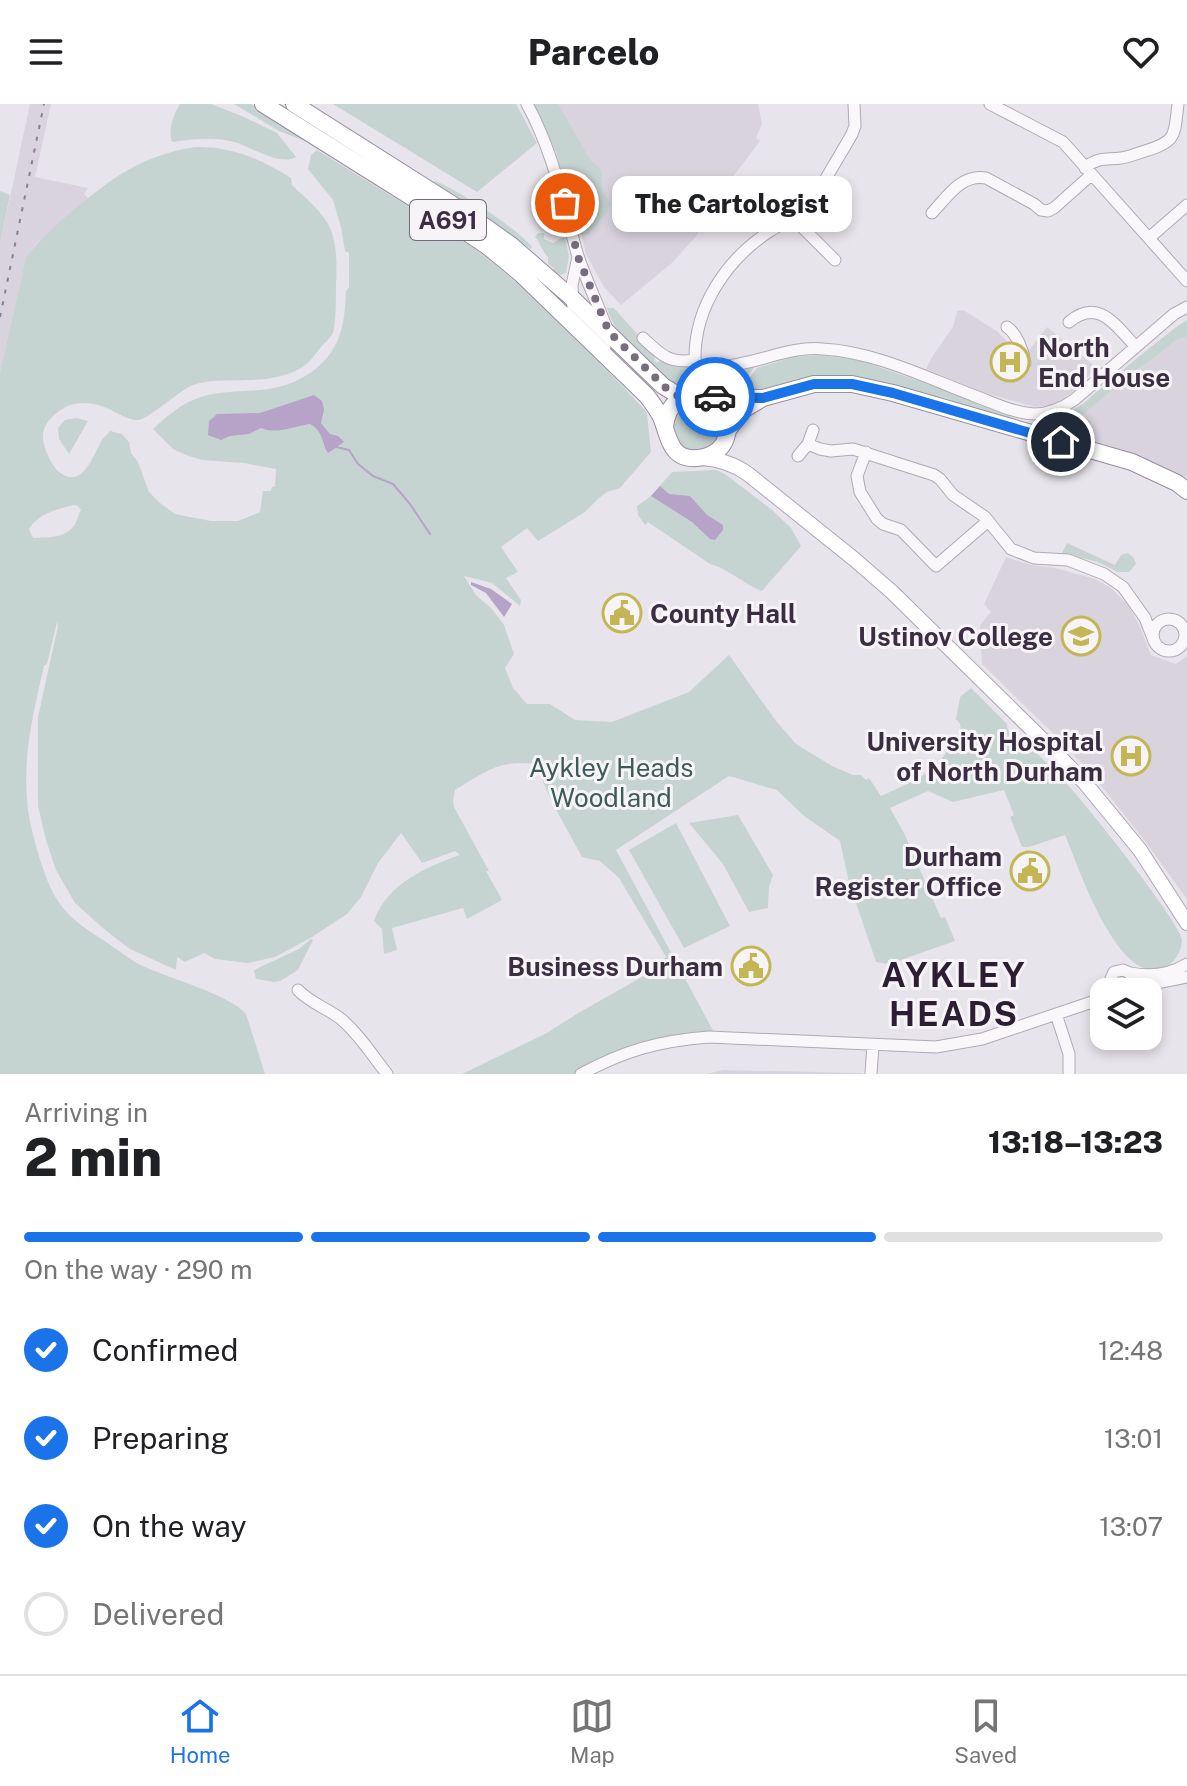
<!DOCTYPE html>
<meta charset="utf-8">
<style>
:root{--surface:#fff;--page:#f2f2f2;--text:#202124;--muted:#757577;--line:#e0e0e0;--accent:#1a73e8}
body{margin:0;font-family:"Public Sans",sans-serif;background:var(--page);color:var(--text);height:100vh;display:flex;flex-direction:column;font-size:30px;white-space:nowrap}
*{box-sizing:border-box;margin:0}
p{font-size:26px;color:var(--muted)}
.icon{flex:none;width:44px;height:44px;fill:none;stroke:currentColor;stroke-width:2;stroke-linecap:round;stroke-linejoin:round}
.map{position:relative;height:970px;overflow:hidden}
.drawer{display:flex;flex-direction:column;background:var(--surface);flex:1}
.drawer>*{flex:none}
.buttons{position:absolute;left:1090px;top:874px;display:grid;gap:16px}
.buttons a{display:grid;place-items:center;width:72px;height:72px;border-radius:16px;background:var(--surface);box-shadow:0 4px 12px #0003;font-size:40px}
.pin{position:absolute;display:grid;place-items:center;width:68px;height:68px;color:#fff;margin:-34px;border:4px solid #fff;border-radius:50%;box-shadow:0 2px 8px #0007}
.courier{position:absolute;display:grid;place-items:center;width:80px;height:80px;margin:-40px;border:6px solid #1a73e8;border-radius:50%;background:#fff;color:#222;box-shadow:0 2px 10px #0007}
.bubble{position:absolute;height:56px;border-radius:16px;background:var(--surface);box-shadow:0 4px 12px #0003;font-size:26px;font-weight:800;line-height:56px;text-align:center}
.head em{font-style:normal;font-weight:800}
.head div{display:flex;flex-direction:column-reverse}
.head{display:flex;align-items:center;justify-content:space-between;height:136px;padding:0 24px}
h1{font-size:52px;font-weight:800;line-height:60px}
.bar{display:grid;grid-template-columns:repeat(4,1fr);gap:12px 8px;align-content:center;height:96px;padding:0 24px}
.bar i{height:10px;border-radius:6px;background:var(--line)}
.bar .on{background:var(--accent)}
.bar p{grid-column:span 4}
ol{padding:0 24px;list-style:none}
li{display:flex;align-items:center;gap:24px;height:88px}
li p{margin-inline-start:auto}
li .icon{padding:8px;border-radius:50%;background:var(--accent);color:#fff;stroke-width:4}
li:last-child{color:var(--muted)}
li i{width:44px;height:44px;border:4px solid var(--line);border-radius:50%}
header{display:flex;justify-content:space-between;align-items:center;height:104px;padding:0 24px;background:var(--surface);font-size:36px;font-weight:800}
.menu{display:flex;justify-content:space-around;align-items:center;height:112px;border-top:2px solid var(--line);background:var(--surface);font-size:22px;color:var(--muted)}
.menu a{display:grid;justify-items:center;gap:4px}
.menu .on{color:var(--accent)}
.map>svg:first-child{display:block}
.built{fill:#d8d3dd}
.green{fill:#c6d4d1;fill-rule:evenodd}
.water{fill:#b7a3c7}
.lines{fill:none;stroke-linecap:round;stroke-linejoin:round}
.stream{stroke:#b7a3c7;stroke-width:2}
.minor-casing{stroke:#b1a9b5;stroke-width:13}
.major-casing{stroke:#afa5b6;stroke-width:16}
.highway-casing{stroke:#998da0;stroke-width:18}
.minor{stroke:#f9f7f9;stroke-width:11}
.major{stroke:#fff;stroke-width:14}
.highway{stroke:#fff;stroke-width:16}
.rail{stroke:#8c7f93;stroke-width:2;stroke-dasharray:4 8;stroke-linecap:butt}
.done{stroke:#786d7d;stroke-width:8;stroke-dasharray:0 14.4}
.route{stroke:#1a73e8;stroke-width:10}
.labels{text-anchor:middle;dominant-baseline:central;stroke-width:6;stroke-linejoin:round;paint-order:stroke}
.shield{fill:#f7f4f8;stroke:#736979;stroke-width:2}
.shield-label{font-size:24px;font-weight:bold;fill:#3b2d42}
.poi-label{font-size:26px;font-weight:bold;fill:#3b2d42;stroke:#f7f4f8;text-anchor:end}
.park-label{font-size:26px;fill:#3c5d57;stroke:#f7f4f8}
.district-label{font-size:34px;font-weight:bold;letter-spacing:2px;fill:#2d1f33;stroke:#f7f4f8}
</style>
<header><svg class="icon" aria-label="menu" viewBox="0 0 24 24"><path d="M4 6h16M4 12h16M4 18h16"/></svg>Parcelo<svg class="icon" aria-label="heart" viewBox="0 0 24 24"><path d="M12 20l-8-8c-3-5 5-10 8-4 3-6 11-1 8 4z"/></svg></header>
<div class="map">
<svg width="1187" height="970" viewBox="0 0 1187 970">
<rect width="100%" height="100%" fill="#e8e4eb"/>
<path class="built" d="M30,0h21l-16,73 53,11 -4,6 4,4 -51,45 -11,14 -26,115v-128z
M538,0h220l4,20 -6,14 4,3 -58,77 -4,16 -25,28 -52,43 -17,-18 -18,-33 -16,-71z
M963,206l35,22 23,24 6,-3 20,-26 50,41 -29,28 -16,9 -17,2 -53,-15 -56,-23 6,-12 21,-30 4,-16z
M1187,233v141l-54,-22 -72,-21 5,-6 68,-57 22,-15 20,-17z
M1006,453l24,8 25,3 40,11 16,9 18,18 10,19 12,30 25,9 11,-8v243l-45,-62 -51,-64 -31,-33 -78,-76 -2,-39 11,-13 -7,-8z
M723,966l139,3v1h-155z"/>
<path class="green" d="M180,0h31l33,13 33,16 19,24c-18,10 -46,-12 -66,-16 -19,-4 -38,-2 -58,1 -4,-14 1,-26 8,-38z
M234,0h17l50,31 4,6 -26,-10z
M333,0h183l21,39 -60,49z
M533,0h25l33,57c17,10 8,15 12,30 2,5 5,8 8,12l-3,8 -20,24 -10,-1 -22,-82z
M195,43c36,-1 66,12 96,31l1,7c13,13 32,27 39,45 6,16 6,38 5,55 0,10 0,40 -3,48 -2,5 -9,10 -12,14 -5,6 -10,14 -16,18 -14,12 -41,15 -58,15 -18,1 -36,-1 -54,5 -15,6 -46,36 -56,35 -10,0 -19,-7 -28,-11 -19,-9 -40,-9 -56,7 -6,6 -10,12 -10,21 0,10 7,25 14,33 25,23 36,-15 45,-30 3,-4 6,-6 8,-9l12,3 7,8 2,11 7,9 11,30 11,11 15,11 36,7h27l22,-9 3,-21h8l1,-4 3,-1 1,-17 -32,-6 -42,-3 -16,-5 -13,-6 -20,-20c12,-11 25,-23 40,-29 20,-9 45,-8 67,-10 37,-3 73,-24 82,-63 3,-11 3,-24 4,-36l3,-4v-34l-4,-2 -4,-24 -8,-27 -25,-31 3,-14 6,-5 154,95 51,42 86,84 37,39 2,4 4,38 -31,36 -13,4 -9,7 -13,13 -47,29 -11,-13 -26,19 17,25 -12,6 15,22 -1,6 -28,-23 -28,-7 12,19 16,14 12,16 10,29 -9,14 8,20 14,16h23l25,16 37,2 77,-30 40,-37 47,66 20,23 36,22 21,9h8l5,5 3,-2 12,18 35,-16 12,-8 13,-12 20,-29 -1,-7 -4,-5 4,-22 11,-9 36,36c0,7 5,12 13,12 15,16 32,32 47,48 17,18 114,139 115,156 0,9 -6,21 -14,26 -48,29 -90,-101 -103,-131l-36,12h-7l-12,-30 4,-2 -10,-25 -51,12 -25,-11 -38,17 14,25 37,85 4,-1 10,24 -66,23 -13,-2 -27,-80 -9,-41 -36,-25 -27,-26 -48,-14 -113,74 101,188 -39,1 -97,35h-119l85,-41 33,-21 62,-35 24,-20 -47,-79 -19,-17 -18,-4 -28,-51 -19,-42c-35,-5 -52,9 -80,26l-2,10 1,7 35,64h-3l16,29 -35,19 -4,-11 -71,20 5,22 -13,4 -2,-25 -8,-8c13,-37 51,-54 86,-66l-5,-4 -33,12 -21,-30 -23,30 -17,34 -14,17 -35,23 -37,20 -27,6 -33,-4 -11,-6 -19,9 -8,-5 -1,13 -46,-21 -26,-20 -29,-26 -19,-33 -10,-30 -8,-34v-89l20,-91 -1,-4 -10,42 -3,2c-10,43 -21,88 -17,133 1,18 6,36 11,54 6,19 12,39 25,55 11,14 28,24 43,34 14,9 25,19 41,26 23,10 85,28 99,46l19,60h-265v-702l26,-115c13,-17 28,-30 44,-44 40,-34 72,-58 125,-66zM73,401l5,1 3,4c-2,3 -3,8 -5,12 -8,17 -27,15 -43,16l-4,-9c10,-16 27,-19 44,-24z
M435,77c22,8 83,48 97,66l-1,2 -98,-67z
M0,87l10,4 -10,49z
M538,129h6v6l9,4 12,-7 4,20 -3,17 -6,2 -8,-4 2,-3 -6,-4v-7c-6,-6 -7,-13 -13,-20z
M607,204h7l42,47 -2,5 3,3 4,-3 30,6c-1,7 -6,15 -13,19 -18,-4 -48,-38 -59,-53 -6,-7 -9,-16 -12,-24z
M1187,216v17l-11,3 -20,17 -22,15 -68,57 -5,6 -4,-4 -28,-7 31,-6 24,-15 26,-23 66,-53z
M820,251l39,5 72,25 88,35 -45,-11 -29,-11 -21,-3 -70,-18 -20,-2 -32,3 -39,11 -15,2 -8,-1 17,-22 36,-11z
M755,262l-18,25 -22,-19h22z
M672 323a24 24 0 1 1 48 0a24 24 0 1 1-48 0Z
M76,314l12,3 -19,33 -10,-15 -1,-11 7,-8z
M716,366l9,4 47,36 19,18 10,18 -39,45c-19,-7 -33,-22 -52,-27l-62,-42 -3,3 -7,-10 -1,-9 14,-10 21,-24z
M1067,439l48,22 6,-10 7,-2 6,5 2,6 -7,8h-11l-20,-10 -36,-9z
M738,711l35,60 -4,12 -1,21 -19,4 -26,-48 -34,-41z
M676,719l54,103 -46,22 -55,-98z
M311,835l2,1 -15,30 -18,11 -6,1 -18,-3 -2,-9 45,-21z"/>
<path class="water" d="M314,291l8,6 2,9 -3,13 9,11 8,2 6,6 -16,11c-7,-11 -4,-21 -18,-29 -16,2 -33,11 -49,4l-12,6 -19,2 -9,4 -13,-5 1,-14 8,-7 43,-1z
M660,382l9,8 21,2 17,19 16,10v5l-8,10 -5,-1 -18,-17 -41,-26z
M471,478l20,7 21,15 -8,13 -18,-24 -15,-8z"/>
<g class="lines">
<path class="stream" d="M336,343l13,3 9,14 15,12 20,8 17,20 20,30"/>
<defs>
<path id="minor" d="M527,0c27,50 35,95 50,149 8,25 21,51 30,76
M990,0l73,38 124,139
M1085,64c12,-11 21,-8 36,-10 8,-1 17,-5 24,-7 33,-10 29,-16 33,-47
M932,109c16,-17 29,-39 54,-35l48,26 7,6 7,1 6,-3 37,-33
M793,114l42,42
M1149,134l38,-33
M578,153l-6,28 1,25 32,37
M1069,218c30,-25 47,4 67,25
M1007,223c10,7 16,23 18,36
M643,234c18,17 26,26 52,22
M702,265l-7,-9c-1,-53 32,-101 75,-129 11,-8 28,-12 37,-22 7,-8 12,-18 17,-27 9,-16 19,-32 28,-48l3,-8 -1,-22
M684,293c10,-40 24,-26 55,-33 28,-5 56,-18 84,-15 53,3 104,29 152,47 19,7 39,17 59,18 15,0 27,-5 40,-14l100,-86 13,-7
M808,340l5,-14
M866,348l-9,24 3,16 17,27 6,5 18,6 35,36 52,-45
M798,352l10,-12 12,5 11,2 22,-2 81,26 6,4 13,16 32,22 26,32 23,9 34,2 36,14 19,13 22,31 9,23
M1153 531a16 16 0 1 1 32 0a16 16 0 1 1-32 0Z
M1130,869c20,4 39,2 57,-9
M298,886c12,13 29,18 43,29 18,15 31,36 46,55
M1117,888l-6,-4 -1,-7 4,-9 9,-2 7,3 3,9 -4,8 -3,2
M1126,888l16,-6 45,-9
M1056,910l13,40v19
M581,970c45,-24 78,-33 128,-37l227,10 46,-8 122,-41
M871,970l2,-29"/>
<path id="major" d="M702,354c17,1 32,6 46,16l106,85 38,33 162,159 31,32 55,67 47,73"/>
<path id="highway" d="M263,0l185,116 39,26 34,28 126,122c5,7 10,13 14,21 9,22 9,47 43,40 10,-2 19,-9 22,-19 16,-42 -56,-65 -61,-11
M294,0l172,109 45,32 61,53 91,88 20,12
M708,293l53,1
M728,326l15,-20 20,-12 51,-14h38l41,9 239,69 45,21 10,8"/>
</defs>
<use href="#minor" class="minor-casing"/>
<use href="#major" class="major-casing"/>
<use href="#highway" class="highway-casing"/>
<use href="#minor" class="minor"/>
<use href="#major" class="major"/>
<use href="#highway" class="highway"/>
<path class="rail" d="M0,213l44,-213"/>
</g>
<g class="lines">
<path class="done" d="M565,99l13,54 31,75 61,60 13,6 14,-3 18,2"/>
<path class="route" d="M715,293l48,1 51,-14h38l41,9 168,49"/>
</g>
<defs>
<symbol id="hospital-ring" viewBox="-11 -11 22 22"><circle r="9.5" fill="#f7f4f8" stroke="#c4b655" stroke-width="1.5"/><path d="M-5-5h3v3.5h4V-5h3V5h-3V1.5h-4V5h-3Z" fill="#c4b655"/></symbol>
<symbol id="civic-ring" viewBox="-11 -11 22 22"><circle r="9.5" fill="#f7f4f8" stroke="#c4b655" stroke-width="1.5"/><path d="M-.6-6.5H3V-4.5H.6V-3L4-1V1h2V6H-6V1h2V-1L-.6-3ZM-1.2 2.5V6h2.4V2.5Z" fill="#c4b655"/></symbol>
<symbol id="university-ring" viewBox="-11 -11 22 22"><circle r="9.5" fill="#f7f4f8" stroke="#c4b655" stroke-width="1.5"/><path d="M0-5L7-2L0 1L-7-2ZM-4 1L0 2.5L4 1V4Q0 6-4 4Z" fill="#c4b655"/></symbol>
</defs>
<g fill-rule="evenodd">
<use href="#hospital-ring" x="988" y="236" width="44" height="44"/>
<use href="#civic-ring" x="600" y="487" width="44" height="44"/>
<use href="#university-ring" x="1059" y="510" width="44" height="44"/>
<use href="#hospital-ring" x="1109" y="630" width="44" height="44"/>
<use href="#civic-ring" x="1008" y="745" width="44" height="44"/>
<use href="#civic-ring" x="729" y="840" width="44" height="44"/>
</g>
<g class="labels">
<rect class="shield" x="410" y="96" width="76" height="40" rx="6"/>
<g class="shield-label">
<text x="448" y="116">A691</text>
</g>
<g class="poi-label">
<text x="1038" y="243" text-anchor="start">North<tspan x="1038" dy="30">End House</tspan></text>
<text x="650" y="509" text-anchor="start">County Hall</text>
<text x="1053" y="532">Ustinov College</text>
<text x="1103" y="637">University Hospital<tspan x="1103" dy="30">of North Durham</tspan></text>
<text x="1002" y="752">Durham<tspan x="1002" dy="30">Register Office</tspan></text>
<text x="723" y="862">Business Durham</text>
</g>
<g class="park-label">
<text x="611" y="663">Aykley Heads<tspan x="611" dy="30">Woodland</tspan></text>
</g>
<g class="district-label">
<text x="954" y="871">AYKLEY<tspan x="954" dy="39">HEADS</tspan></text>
</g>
</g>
</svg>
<div class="buttons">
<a><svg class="icon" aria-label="layers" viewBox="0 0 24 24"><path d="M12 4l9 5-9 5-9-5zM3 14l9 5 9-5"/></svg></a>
</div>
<div class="pin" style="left:565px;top:99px;background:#ea580c"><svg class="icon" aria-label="bag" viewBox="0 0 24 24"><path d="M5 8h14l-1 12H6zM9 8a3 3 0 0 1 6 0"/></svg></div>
<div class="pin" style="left:1061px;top:338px;background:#1f2937"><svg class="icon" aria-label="home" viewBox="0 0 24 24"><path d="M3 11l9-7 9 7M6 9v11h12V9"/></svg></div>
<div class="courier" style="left:715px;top:293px"><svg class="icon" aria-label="car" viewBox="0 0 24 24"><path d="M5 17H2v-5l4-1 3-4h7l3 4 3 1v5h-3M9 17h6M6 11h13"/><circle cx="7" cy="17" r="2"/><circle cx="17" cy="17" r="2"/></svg></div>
<div class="bubble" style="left:612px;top:72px;width:240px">The Cartologist</div>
</div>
<section class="drawer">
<div class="head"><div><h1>2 min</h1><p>Arriving in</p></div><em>13:18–13:23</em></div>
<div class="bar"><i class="on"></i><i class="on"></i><i class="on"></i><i></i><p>On the way · 290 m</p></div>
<ol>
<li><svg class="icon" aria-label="check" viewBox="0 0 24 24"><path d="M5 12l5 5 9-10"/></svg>Confirmed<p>12:48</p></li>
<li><svg class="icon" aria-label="check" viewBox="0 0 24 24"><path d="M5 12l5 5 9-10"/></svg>Preparing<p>13:01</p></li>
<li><svg class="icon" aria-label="check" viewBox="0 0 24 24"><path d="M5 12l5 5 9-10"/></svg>On the way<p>13:07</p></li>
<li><i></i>Delivered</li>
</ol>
</section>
<nav class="menu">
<a class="on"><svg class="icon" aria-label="home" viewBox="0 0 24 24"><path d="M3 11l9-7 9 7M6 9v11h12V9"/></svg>Home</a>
<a><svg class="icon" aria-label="map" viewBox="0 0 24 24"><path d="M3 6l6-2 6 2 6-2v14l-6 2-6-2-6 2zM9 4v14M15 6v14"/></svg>Map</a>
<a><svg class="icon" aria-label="saved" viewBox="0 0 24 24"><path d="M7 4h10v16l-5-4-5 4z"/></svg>Saved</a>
</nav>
